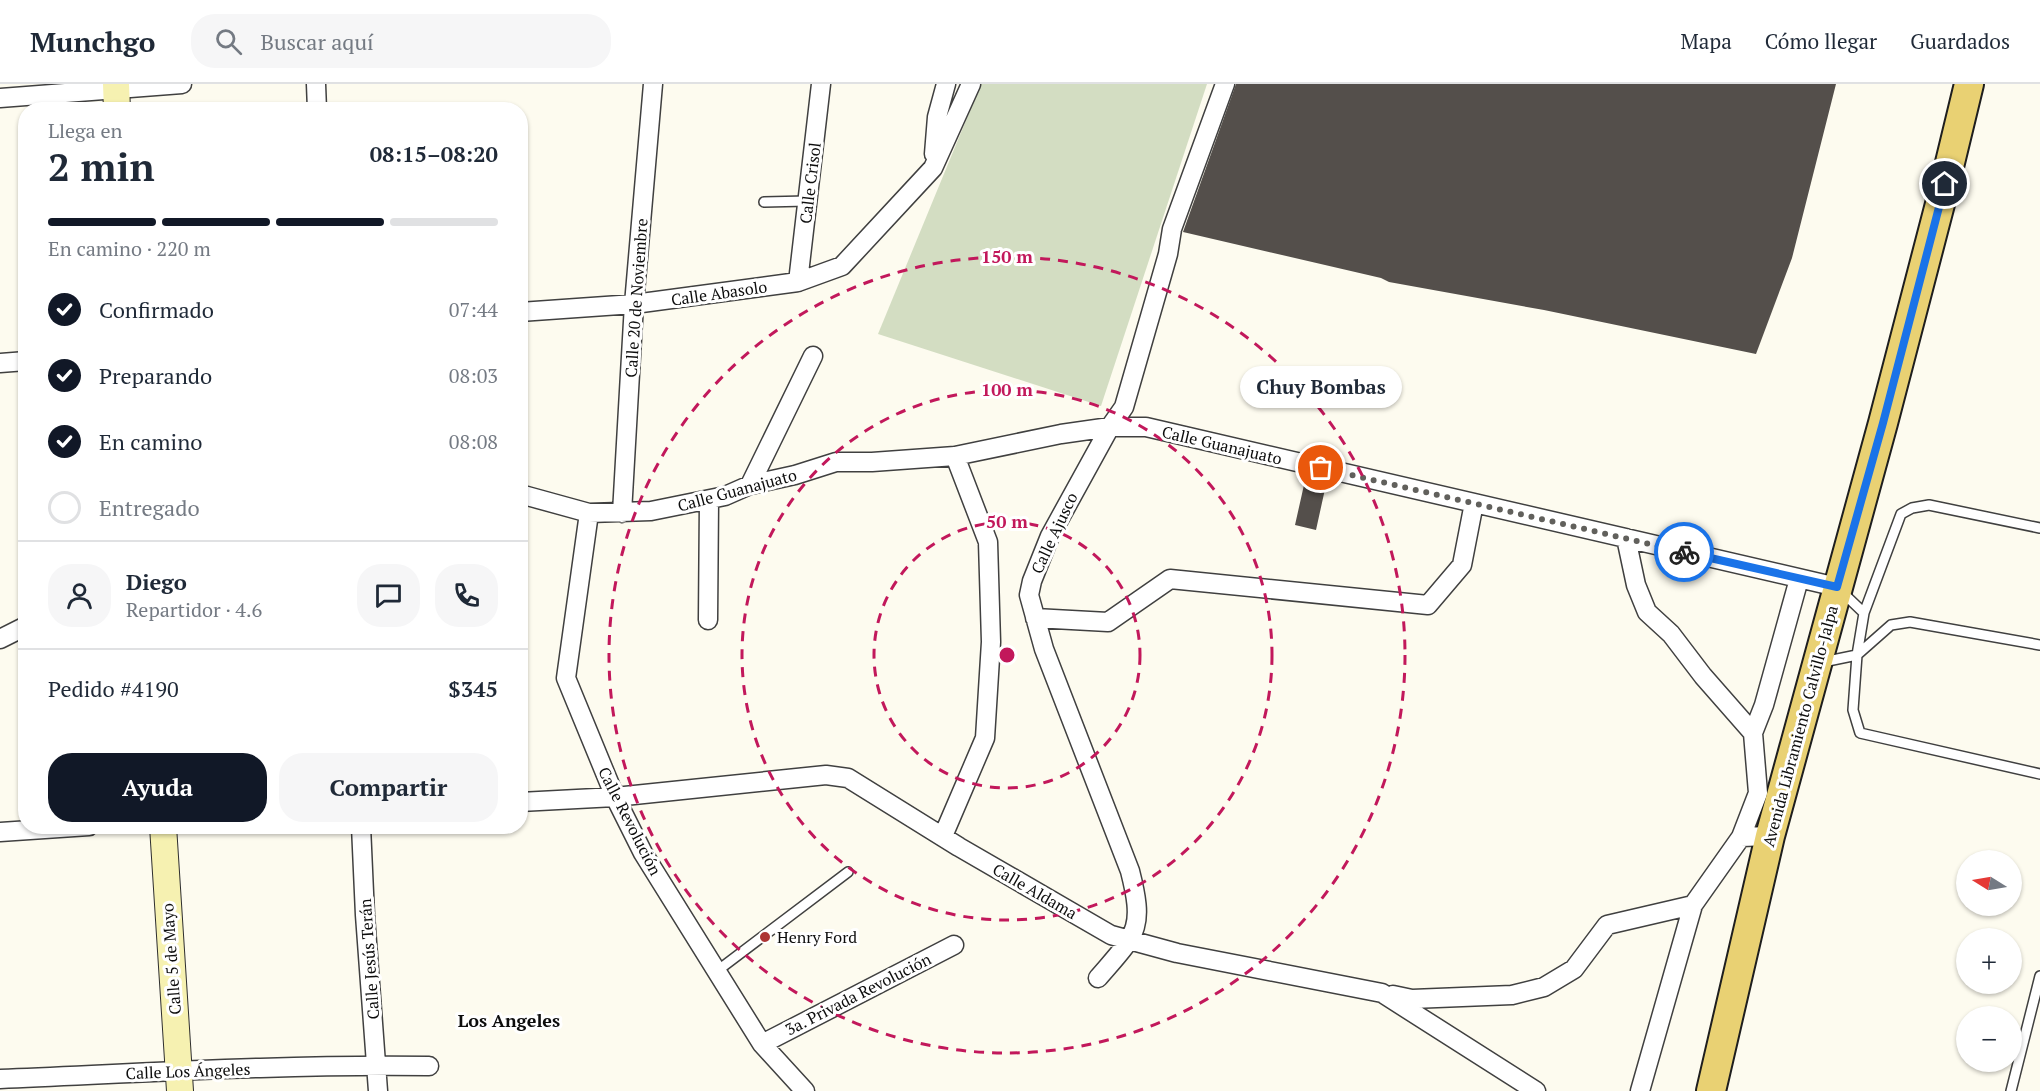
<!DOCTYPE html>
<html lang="es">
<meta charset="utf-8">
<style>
:root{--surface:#fff;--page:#f6f6f7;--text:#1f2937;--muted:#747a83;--line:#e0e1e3;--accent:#111827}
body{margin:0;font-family:"PT Serif",serif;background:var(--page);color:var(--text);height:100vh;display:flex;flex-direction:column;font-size:22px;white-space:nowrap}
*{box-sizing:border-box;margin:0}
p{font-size:20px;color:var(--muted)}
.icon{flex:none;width:33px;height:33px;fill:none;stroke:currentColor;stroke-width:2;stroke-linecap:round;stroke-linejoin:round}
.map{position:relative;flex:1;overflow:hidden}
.drawer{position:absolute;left:18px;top:18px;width:510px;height:732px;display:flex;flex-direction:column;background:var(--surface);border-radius:24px;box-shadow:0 2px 4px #0004}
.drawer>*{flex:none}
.needle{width:39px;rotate:281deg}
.buttons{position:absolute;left:1956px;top:766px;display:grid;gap:12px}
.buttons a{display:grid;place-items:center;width:66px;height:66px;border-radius:50%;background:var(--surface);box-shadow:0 2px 4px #0004;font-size:30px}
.pin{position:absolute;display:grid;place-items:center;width:51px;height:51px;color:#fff;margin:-26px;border:3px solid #fff;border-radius:50%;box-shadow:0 2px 6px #0007}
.courier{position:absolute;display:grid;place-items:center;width:60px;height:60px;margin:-30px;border:4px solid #1a73e8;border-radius:50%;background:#fff;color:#222;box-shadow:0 2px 8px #0007}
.bubble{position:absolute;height:42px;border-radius:21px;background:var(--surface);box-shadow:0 2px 4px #0004;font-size:20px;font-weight:700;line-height:42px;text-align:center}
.head em{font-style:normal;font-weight:700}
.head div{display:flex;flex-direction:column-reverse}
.head{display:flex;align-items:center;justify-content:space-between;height:102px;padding:0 30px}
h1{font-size:39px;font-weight:700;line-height:45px}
.bar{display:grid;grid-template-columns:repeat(4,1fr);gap:9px 6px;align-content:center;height:72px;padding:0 30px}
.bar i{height:8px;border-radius:4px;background:var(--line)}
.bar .on{background:var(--accent)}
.bar p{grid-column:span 4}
.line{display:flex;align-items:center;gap:15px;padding:0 30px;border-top:2px solid var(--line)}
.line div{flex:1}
.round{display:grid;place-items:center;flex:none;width:63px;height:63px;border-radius:24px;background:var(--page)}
ol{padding:0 30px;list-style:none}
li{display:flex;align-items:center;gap:18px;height:66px}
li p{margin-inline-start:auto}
li .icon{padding:6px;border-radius:50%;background:var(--accent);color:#fff;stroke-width:4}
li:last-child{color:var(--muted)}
li i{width:33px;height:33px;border:3px solid var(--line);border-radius:50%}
.primary-button{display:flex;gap:12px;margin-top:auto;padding:12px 30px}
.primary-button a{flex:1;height:69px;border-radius:24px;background:var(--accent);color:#fff;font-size:24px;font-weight:700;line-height:69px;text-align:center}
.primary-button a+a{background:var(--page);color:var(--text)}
header{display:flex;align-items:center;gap:36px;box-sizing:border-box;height:84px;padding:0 30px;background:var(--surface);border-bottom:2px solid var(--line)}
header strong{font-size:28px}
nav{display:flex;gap:33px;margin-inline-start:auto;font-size:21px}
.search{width:420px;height:54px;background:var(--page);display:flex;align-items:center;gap:15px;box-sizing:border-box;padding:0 21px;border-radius:24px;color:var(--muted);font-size:22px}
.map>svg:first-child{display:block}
.cemetery{fill:#d3ddc2}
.building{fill:#544f4b}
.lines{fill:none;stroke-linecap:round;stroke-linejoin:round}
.service-casing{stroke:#404040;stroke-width:12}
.minor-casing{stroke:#404040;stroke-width:21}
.secondary-casing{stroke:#2f2f2f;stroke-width:28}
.primary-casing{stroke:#1e1e1e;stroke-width:32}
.service{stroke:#fff;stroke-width:9}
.minor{stroke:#fff;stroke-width:18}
.secondary{stroke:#f6f1b1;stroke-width:26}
.primary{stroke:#e9d173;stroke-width:28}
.done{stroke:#61605c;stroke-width:6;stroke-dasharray:0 10.8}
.route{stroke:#1a73e8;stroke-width:8}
.ring{fill:none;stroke:#c2185b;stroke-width:3;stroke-dasharray:10 8}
.poi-dot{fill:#ad3535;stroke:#fff;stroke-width:2}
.labels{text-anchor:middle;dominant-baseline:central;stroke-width:6;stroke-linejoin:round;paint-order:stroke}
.street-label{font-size:16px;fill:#0d0d0d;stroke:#fff}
.poi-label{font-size:16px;fill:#0d0d0d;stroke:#fff;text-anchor:start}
.neighbourhood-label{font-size:18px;font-weight:bold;fill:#0d0d0d;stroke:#fff}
.centre{fill:#c2185b;stroke:#fff;stroke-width:3}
.ring-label{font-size:18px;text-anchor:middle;font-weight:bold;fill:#c2185b;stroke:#fff;stroke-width:6;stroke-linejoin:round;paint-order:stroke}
</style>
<header>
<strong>Munchgo</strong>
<div class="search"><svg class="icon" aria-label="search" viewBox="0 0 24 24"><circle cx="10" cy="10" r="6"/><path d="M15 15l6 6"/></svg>Buscar aquí</div>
<nav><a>Mapa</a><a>Cómo llegar</a><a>Guardados</a></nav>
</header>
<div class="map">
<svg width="2040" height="1007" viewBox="0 0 2040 1007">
<rect width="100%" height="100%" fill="#fdfbef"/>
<path class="cemetery" d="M981,0h226l-106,322 -223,-72z"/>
<path class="building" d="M1236,0h600l-44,174 -36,96 -212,-44 -155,-28 -8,-4 -198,-46z
M1306,392l21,4 -11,50 -21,-5z"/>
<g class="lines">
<defs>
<path id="service" d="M764,118l43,-1
M1842,508l22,21 -7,42 -4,55 7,23 180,41
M1864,529l37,-99 11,-6 17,-3 111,23
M1823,578l34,-7 34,-30 19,-3 130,23
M717,887l131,-99
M2011,1007l29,-115"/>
<path id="minor" d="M316,0l1,26
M0,14l182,-14
M934,70l3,-37 9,-33
M798,198l23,-198
M520,228l114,-8 164,-22 44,-16 91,-98 38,-84
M0,279l26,-2
M750,401l63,-129
M520,410l69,19 62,-2 74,-15 25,-11 45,-10 41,-13h36l83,-6 106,-22 49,-7h36l691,160
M589,429l-23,165 49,119 28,56 119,191 43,47
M622,429l12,-209 19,-220
M1626,454l10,47 11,27 24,22 32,42 50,57 5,60 -17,44
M1035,534l73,4 62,-43 258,26 34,-40 12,-62
M708,536l1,-120
M0,555l26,-13
M1753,649l11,-28 35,-126
M520,718l95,-5 211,-22 22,3 111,69 152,88 66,18 205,40 154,98
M361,742l4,89 13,176
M0,748l89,-6
M943,752l42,-98 6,-96 -3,-100 -33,-86
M1098,894c38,-44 47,-48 32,-107l-86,-222 -15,-54 3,-14 18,-45 60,-109 14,-20 44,-153 4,-25 53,-145
M1393,911l19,4 100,-4 32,-8 30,-18 33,-44 86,-20 48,-68 29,-1
M762,960l192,-99
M0,995c143,-6 286,-15 429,-13
M1640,1007l53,-186"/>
<path id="secondary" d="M116,0l1,26
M163,742l17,265"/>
<path id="primary" d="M1711,1007l59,-255 113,-413 57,-219 29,-120"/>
</defs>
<use href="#service" class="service-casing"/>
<use href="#minor" class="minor-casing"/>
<use href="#secondary" class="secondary-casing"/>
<use href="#primary" class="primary-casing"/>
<use href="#service" class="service"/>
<use href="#minor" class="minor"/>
<use href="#secondary" class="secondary"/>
<use href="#primary" class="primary"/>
</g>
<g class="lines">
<path class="done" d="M1321,384l363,84"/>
<path class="route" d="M1684,468l153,35 46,-164 62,-239"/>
</g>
<g class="ring">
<circle cx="1007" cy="571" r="133"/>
<circle cx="1007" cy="571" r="265"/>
<circle cx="1007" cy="571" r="398"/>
</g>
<circle class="poi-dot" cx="765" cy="853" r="6"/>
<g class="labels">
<g class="street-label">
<text transform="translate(810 99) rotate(-83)">Calle Crisol</text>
<text transform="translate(719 209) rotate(-8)">Calle Abasolo</text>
<text transform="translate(636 214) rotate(-86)">Calle 20 de Noviembre</text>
<text transform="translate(1222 361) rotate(13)">Calle Guanajuato</text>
<text transform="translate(737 406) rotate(-15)">Calle Guanajuato</text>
<text transform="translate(1054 449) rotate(-65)">Calle Ajusco</text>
<text transform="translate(1800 642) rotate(-75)">Avenida Libramiento Calvillo-Jalpa</text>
<text transform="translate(630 737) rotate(63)">Calle Revolución</text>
<text transform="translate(1035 807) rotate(30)">Calle Aldama</text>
<text transform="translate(171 875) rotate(-94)">Calle 5 de Mayo</text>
<text transform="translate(369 875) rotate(-94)">Calle Jesús Terán</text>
<text transform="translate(858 910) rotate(-27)">3a. Privada Revolución</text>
<text transform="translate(188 987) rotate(-2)">Calle Los Ángeles</text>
</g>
<g class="poi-label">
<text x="777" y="853">Henry Ford</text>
</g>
<g class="neighbourhood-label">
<text x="509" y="936">Los Angeles</text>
</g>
</g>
<circle cx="1007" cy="571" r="9" class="centre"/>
<g class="ring-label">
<text x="1007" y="179">150 m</text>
<text x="1007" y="312">100 m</text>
<text x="1007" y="444">50 m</text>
</g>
</svg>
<div class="buttons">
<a><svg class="needle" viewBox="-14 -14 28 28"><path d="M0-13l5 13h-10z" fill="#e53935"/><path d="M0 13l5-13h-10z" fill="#747a83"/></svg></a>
<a>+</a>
<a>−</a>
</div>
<div class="pin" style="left:1321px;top:384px;background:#ea580c"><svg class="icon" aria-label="bag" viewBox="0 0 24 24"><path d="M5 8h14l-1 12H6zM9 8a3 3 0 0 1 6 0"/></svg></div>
<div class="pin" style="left:1945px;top:100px;background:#1f2937"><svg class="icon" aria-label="home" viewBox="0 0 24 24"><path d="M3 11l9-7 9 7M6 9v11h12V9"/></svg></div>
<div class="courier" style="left:1684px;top:468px"><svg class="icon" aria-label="bike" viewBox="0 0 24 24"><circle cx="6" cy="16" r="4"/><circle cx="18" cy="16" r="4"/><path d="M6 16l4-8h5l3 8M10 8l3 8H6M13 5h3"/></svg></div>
<div class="bubble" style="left:1240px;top:282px;width:162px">Chuy Bombas</div>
<section class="drawer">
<div class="head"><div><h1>2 min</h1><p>Llega en</p></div><em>08:15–08:20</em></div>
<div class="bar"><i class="on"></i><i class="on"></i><i class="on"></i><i></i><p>En camino · 220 m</p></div>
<ol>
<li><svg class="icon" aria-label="check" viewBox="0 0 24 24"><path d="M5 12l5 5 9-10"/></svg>Confirmado<p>07:44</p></li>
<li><svg class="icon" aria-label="check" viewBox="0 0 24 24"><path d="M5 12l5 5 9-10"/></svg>Preparando<p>08:03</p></li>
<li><svg class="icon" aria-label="check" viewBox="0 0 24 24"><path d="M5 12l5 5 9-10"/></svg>En camino<p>08:08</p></li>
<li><i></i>Entregado</li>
</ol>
<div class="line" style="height:108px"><a class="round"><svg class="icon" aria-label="person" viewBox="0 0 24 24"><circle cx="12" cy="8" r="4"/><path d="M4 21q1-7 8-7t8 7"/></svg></a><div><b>Diego</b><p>Repartidor · 4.6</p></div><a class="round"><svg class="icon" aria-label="chat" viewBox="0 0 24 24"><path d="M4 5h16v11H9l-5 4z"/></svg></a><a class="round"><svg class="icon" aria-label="phone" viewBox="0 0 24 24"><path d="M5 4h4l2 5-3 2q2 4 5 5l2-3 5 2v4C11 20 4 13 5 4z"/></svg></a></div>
<div class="line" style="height:78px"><div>Pedido #4190</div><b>$345</b></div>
<div class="primary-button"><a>Ayuda</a><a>Compartir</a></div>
</section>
</div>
